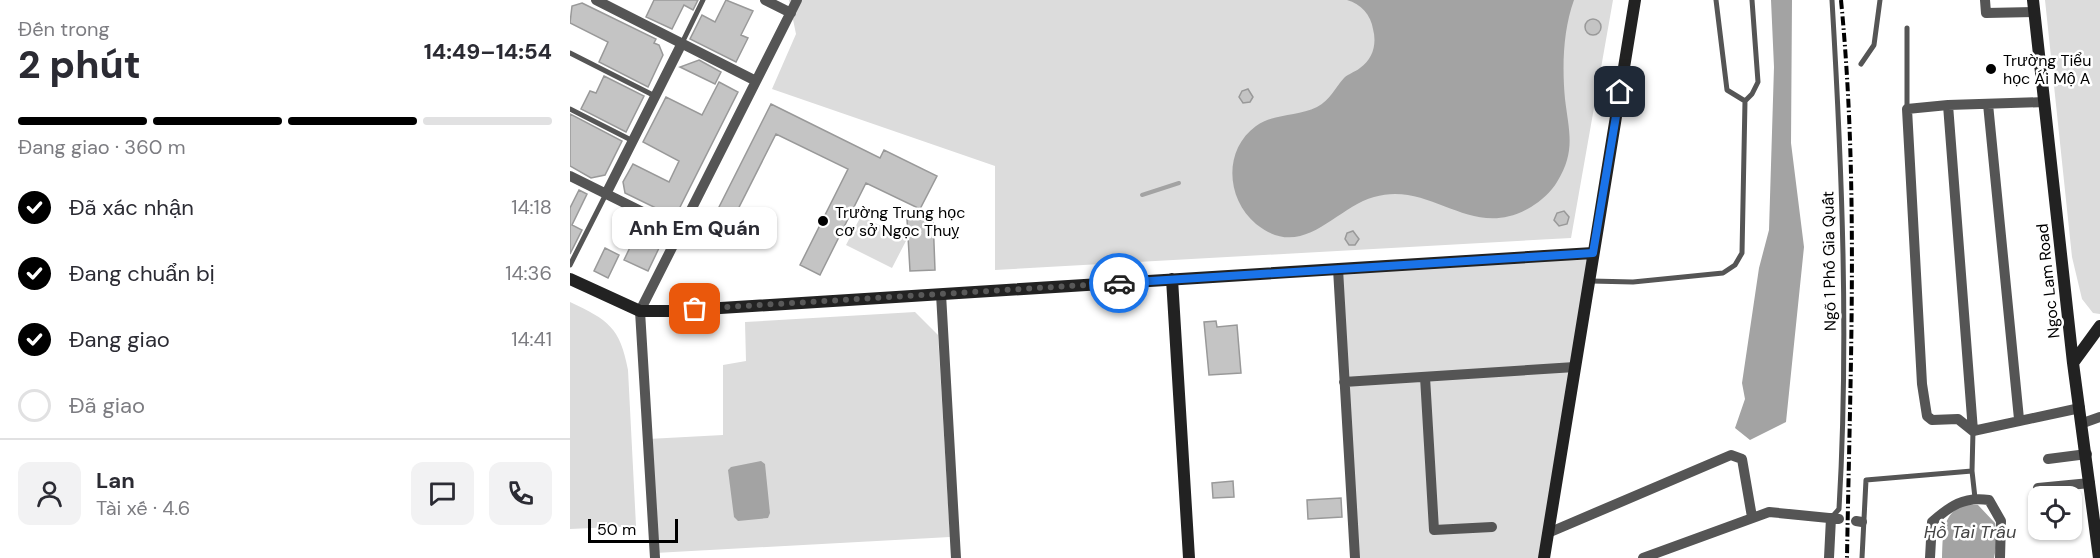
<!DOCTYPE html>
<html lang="vi">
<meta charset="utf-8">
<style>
:root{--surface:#fff;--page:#f2f2f3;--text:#2b2b33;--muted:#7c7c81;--line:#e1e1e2;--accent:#000}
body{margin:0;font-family:"DM Sans",sans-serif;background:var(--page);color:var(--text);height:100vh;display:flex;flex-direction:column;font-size:22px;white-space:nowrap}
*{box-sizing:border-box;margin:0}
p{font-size:20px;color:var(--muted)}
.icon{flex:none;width:33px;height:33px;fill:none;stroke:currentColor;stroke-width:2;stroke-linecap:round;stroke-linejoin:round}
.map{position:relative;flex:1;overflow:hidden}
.details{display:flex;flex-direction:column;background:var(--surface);width:570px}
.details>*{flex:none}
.controls{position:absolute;left:1458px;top:486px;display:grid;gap:12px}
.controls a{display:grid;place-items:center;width:54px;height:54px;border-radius:12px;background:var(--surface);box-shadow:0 2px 4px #0004;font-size:30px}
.scale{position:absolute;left:18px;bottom:15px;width:90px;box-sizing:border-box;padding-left:6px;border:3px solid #000;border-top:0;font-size:16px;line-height:21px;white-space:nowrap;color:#000;-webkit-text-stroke:4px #fff;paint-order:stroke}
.pin{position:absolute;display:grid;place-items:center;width:51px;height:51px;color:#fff;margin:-26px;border-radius:12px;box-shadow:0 3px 9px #0006}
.courier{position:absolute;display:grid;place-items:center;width:60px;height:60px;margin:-30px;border:4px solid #1a73e8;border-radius:50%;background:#fff;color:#222;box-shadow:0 2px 8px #0007}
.bubble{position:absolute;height:42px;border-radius:12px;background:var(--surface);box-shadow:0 2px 4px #0004;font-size:20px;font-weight:800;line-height:42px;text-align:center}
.overview em{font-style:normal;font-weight:800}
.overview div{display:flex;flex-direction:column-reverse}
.overview{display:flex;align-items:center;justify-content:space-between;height:102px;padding:0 18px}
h1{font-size:39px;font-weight:800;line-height:45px}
.bar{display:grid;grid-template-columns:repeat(4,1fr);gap:9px 6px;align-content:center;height:72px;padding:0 18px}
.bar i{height:8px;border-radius:4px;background:var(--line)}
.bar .selected{background:var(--accent)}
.bar p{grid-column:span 4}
.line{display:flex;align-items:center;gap:15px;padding:0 18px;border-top:2px solid var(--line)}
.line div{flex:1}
.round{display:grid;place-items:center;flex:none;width:63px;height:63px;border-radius:12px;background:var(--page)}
ol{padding:0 18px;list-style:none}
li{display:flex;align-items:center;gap:18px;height:66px}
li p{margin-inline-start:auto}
li .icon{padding:6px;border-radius:50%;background:var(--accent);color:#fff;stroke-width:4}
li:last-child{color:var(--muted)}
li i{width:33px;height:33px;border:3px solid var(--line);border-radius:50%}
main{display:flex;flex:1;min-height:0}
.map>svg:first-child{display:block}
.green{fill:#dcdcdc}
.water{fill:#a3a3a3}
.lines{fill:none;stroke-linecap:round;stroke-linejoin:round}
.stream{stroke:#a3a3a3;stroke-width:4}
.building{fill:#c4c4c4;stroke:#999;stroke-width:1.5}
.lane{stroke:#555;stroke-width:5}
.street{stroke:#555;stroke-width:10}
.secondary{stroke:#222;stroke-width:12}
.rail{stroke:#000;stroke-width:4;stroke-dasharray:9 3 1.5 3;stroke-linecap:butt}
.done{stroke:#595959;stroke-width:6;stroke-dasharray:0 10.8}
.route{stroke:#1a73e8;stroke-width:8}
.poi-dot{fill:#000;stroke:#fff;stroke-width:2}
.labels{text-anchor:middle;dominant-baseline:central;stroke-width:5;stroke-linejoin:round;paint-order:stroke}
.poi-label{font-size:16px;fill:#000;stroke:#fff;text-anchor:start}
.street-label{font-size:16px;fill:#000;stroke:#fff}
.water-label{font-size:18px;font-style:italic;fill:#444;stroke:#fff}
</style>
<main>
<section class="details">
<div class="overview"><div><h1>2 phút</h1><p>Đến trong</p></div><em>14:49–14:54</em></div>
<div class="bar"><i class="selected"></i><i class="selected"></i><i class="selected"></i><i></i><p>Đang giao · 360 m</p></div>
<ol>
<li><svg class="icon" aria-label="check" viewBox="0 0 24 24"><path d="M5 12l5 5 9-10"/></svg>Đã xác nhận<p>14:18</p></li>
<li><svg class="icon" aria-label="check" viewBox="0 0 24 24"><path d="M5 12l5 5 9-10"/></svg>Đang chuẩn bị<p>14:36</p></li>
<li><svg class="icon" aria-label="check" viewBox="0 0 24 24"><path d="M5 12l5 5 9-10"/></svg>Đang giao<p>14:41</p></li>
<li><i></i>Đã giao</li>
</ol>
<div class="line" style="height:108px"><a class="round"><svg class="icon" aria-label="person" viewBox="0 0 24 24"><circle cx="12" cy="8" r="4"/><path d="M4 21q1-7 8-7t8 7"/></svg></a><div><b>Lan</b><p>Tài xế · 4.6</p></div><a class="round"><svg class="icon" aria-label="chat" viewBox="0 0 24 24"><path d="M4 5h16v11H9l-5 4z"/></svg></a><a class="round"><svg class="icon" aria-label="phone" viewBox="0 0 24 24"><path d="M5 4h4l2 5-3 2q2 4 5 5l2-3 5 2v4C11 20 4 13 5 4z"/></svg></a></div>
</section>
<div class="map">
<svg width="1530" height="558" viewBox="0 0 1530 558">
<rect width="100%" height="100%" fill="#fff"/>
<path class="green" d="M219,0h824l-42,238 -576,32v-104l-223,-77 24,-55z
M1475,0h55v314l-7,-1 -11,-14 -10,-42z
M291,216l46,23 -15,29 -46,-23z
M1023,253l-48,305h-190l-17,-289z
M0,302c38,18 50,25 58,68l8,156 -66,3z
M345,312l23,23 12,202 -295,16 -7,-114 75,-4v-70l23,-4 -1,-39z"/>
<path class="water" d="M777,0h227c-11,30 -12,67 -9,99 4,33 11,52 -8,83 -6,10 -16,19 -26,25 -60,36 -98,-27 -157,-10 -40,11 -71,65 -118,27 -30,-25 -33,-74 0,-98 18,-13 41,-9 61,-19 13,-7 18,-19 27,-29 4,-4 11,-6 16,-10 13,-9 17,-24 13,-39 -2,-14 -12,-25 -26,-29z
M1201,0h21l-1,143 13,104 -18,175 -36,18 -15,-12 10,-29 -3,-16 17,-115 10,-38 5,-163z
M191,461l4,3 5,49 -2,5 -30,3 -4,-4 -6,-47 3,-3z
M1392,505h16l17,18 2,20 -3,15h-52c1,-22 -1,-41 20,-53z"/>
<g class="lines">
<path class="stream" d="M572,195l37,-12"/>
</g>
<path class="building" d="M84,0h44l-5,10 -9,-5 -12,24 -26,-12z
M156,0l27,11 -12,24 7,3 -12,24 -46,-23 12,-24 13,7z
M12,3l74,36 -2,4 5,2 4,10 -15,32 -49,-25 9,-20 -38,-19 2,-17z
M1015 27a8 8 0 1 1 16 0a8 8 0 1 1-16 0Z
M129,60l22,12 -6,12 -35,-17z
M34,76l40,20 -18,36 -45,-23 9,-18 6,2z
M149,82l19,10 -60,119 -12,2 -41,-20 -2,-11 10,-18 36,18 10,-21 -36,-19 23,-45 36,18z
M678,89l5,8 -3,5 -7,1 -4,-6 3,-6z
M201,104l109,54 4,-8 53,26 -17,33 -54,-26 -46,92 -20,-10 48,-96 -72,-35 -48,95 -16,-8z
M0,114l52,27 -17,34 -14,3 -21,-12z
M9,190l8,4 -15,31 10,5 -12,24v-46z
M994,211l5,6 -2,7 -8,2 -5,-6 3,-7z
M58,215l29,16 3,15 -12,25 -24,-11 9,-19 -14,-7z
M363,217l2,53 -25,1 -3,-52z
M783,231l6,8 -4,6h-6l-4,-6 2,-6z
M35,248l14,7 -11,23 -14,-7z
M646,321l1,6 20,-2 4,48 -32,2 -5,-53z
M663,481l1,16 -21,1 -1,-15z
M771,498l1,19 -34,2 -1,-19z"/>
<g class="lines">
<path class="lane" d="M1146,0l11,90 18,11
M1262,0c10,169 17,339 7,509l-7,8
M1337,28v81
M112,43l21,-43
M0,53l85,43
M1291,64l13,-19 6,-45
M0,109l63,32
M0,265l36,-71
M1021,281l42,1 90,-9 12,-8 7,-12 3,-152 7,-7 6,-12 -6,-82
M1403,431l-1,40 3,27
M1292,558l4,-78 106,-9"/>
<path class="street" d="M26,0l160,81
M195,0l26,13
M1415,0l1,13 48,-1
M1418,104l31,315
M1378,105l25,326
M0,176l111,55
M36,194l76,-151
M768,269l17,289
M371,294l15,264
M855,377l9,153 58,-3
M774,382l231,-15
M1513,423l17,-6
M1403,431l-15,-12 -26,1 -5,-4 -5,-32 -15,-275 41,-4 97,-3
M1403,431l107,-23
M1478,459l39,-5
M1468,488l52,-5
M1286,521l6,1
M978,533l183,-78 11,4 10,58
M85,558l-15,-247 157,-311
M1073,558l126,-46 70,7
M1259,558l2,-40
M1360,558l2,-36c18,-16 32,-26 57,-22l12,21 -1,37"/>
<path class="secondary" d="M1463,0l40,363 26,195
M0,279l70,32h33l920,-58
M602,279l17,279
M1503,363l27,-37
M974,558l91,-558"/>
<path class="rail" d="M1271,0c18,185 9,372 6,558"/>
</g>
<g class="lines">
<path class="done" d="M125,309l424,-26"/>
<path class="route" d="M549,283l474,-30 27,-161"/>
</g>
<g class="poi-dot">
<circle cx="1421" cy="69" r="6"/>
<circle cx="253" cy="221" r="6"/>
</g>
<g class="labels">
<g class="poi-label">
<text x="1433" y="60">Trường Tiểu<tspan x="1433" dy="18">học Ái Mộ A</tspan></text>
<text x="265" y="212">Trường Trung học<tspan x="265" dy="18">cơ sở Ngọc Thuỵ</tspan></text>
</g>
<g class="street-label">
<text transform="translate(1259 261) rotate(-91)">Ngõ 1 Phố Gia Quất</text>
<text transform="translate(1478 281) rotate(-96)">Ngoc Lam Road</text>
</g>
<g class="water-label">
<text x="1400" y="532">Hồ Tai Trâu</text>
</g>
</g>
</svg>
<div class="controls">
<a><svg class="icon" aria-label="locate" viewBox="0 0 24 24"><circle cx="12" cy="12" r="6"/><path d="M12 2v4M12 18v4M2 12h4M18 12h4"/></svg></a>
</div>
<div class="scale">50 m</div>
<div class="pin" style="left:125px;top:309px;background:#ea580c"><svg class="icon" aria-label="bag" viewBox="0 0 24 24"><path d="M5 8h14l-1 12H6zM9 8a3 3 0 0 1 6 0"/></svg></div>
<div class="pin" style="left:1050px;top:92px;background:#1f2937"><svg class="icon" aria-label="home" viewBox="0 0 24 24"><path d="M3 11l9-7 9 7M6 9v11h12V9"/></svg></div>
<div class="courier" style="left:549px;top:283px"><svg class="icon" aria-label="car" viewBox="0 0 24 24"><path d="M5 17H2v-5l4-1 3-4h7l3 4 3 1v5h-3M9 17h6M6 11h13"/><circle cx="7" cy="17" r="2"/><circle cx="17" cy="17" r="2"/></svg></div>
<div class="bubble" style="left:42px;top:207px;width:165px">Anh Em Quán</div>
</div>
</main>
